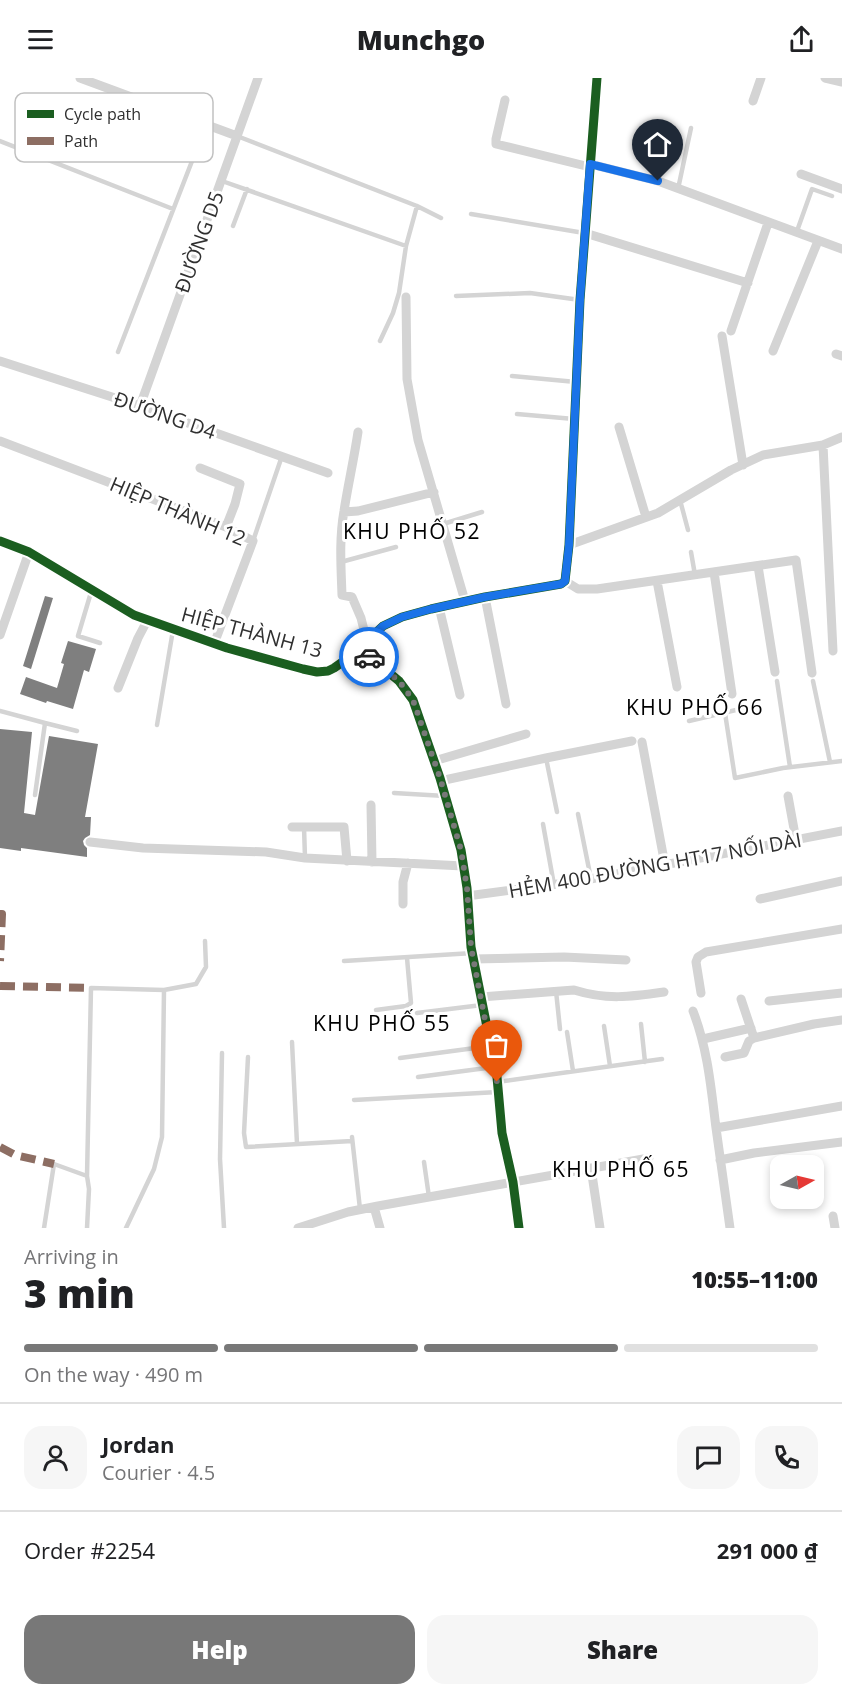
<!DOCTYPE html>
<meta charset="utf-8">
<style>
:root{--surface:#fff;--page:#f6f6f6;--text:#202124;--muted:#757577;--line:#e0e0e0;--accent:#787878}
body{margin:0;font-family:"Open Sans",sans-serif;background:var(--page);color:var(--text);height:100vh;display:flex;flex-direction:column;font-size:22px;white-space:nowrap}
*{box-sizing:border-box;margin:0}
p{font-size:20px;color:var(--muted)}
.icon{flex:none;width:33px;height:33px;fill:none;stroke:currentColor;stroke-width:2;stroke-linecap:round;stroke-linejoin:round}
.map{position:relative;height:1150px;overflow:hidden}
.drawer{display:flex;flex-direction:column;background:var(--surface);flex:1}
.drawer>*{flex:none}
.needle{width:39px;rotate:82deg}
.buttons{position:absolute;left:770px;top:1077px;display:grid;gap:12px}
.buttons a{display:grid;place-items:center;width:54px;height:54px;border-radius:12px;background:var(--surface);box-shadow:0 3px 9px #0003;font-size:30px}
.pin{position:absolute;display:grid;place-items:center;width:51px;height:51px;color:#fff;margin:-62px -26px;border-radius:50% 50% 50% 0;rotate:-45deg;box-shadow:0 0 6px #0007}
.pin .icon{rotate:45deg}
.courier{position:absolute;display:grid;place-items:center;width:60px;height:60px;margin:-30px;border:4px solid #1a73e8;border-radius:50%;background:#fff;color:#222;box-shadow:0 2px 8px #0007}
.summary em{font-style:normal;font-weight:800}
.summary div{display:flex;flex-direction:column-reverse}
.summary{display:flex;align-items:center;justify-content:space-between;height:102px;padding:0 24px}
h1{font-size:39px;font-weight:800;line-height:45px}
.bar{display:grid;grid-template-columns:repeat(4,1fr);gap:9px 6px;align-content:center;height:72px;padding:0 24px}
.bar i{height:8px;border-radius:4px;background:var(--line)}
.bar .current{background:var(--accent)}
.bar p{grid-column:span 4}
.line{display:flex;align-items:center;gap:15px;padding:0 24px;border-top:2px solid var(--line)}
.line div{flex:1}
.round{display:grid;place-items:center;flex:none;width:63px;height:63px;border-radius:18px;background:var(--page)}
.cta{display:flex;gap:12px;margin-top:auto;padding:12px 24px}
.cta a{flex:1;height:69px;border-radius:18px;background:var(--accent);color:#fff;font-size:24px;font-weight:800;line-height:69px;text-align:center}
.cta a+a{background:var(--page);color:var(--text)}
header{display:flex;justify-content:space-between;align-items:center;height:78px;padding:0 24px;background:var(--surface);font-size:27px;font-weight:800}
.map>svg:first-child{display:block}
.building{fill:#7f7f7f}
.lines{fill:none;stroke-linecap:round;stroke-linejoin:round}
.lane{stroke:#d4d4d4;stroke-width:4.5}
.street{stroke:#d4d4d4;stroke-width:9}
.quiet{stroke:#8d6e63;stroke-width:8;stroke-dasharray:15 8;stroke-linecap:butt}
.cycleway-casing{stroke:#fff;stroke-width:13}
.cycleway{stroke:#1b5e20;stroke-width:9}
.done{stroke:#787878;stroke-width:6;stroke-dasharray:0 10.8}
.route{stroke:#1a73e8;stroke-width:8}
.labels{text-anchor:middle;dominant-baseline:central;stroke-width:6;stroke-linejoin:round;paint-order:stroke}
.street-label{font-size:20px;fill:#303030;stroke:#fff}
.neighbourhood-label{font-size:21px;letter-spacing:1.5px;fill:#000;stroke:#fff}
.key{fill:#fff;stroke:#c1c1c1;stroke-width:1.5}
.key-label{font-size:16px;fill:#303030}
</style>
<header><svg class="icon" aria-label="menu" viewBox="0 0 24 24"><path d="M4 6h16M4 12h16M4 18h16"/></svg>Munchgo<svg class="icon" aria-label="share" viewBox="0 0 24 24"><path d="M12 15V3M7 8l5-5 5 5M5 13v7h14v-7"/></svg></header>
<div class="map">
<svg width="842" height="1150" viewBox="0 0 842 1150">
<rect width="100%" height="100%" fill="#fff"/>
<path class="building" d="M45,518l8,2 -22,71 -8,-3z
M68,563l28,8 -7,23 -5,-2 -11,39 -26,-8 -1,2 -26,-9 6,-17 31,11 7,-24 -3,-1z
M0,651l32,3 -8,81 11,2 14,-79 49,8 -13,73h6l-1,18 -5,3 -2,3 1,4 3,3v9l-66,-9v3l-21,-3z"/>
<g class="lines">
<path class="lane" d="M237,58l180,70 24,12
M0,63l173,68
M222,103l184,65
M678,111l13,-61
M471,136l113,19
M233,148l14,-37
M797,153l15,-42 20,7
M456,218l74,-3 50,7
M380,263l13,-28 6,-20 7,-47 11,-40
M118,274l88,-227
M512,298l64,6
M517,336l57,5
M680,422l8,30
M443,446l39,-12
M253,463l29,-85
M691,474l4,23
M341,484l55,-15
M92,511l-14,47 22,7
M777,603l13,86
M813,603l17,81
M0,633l45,12 -10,72
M725,635l10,65 48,-10 59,-7
M689,643l64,-15
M45,645l32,8
M157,647l16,-95
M546,680l11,54
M394,715l51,3
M578,736l13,65
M543,746l11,61
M304,749l1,31
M344,883l129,-8
M556,913l4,38
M376,932l30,-4 5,-3 -4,-45
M417,935l65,-8
M641,946l4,38
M604,948l6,40
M567,954l6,39
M292,964l5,102
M222,975l-2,106 4,69
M248,979l-4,76 2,14 106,-6
M400,980l90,-12
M418,999l76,-10
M497,1004l165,-23
M354,1022l144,-8
M352,1059l8,72
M424,1084l5,35
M87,1098l4,-188 73,2
M44,1150l10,-64 33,12 2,13 -2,39
M126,1150l28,-59 8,-32 2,-147 32,-6 10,-17 -1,-26"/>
<path class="street" d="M80,0l157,58
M825,0l17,4
M505,22l-9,39v5l94,23
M753,23l8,-23
M590,86l68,17 184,68
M801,96l41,15
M585,155l163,50
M406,219l1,82 11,61 47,161
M731,253l37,-108
M722,258l21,129
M773,273l45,-110
M836,276l6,2
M0,283l140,45 188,67
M140,328l118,-328
M619,349l27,90
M358,354c-4,27 -10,53 -14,79 -5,28 -3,56 -2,84l10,2 9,21 6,24
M0,363l226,86 27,14 -39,103
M823,367l10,206
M200,390l40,16 -5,20 -9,23
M344,434l14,-1 76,-19
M0,463l29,11 105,63 93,33 76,21 14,3 11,-1 6,-3 17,-12 32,-30 19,-9 29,-8 54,-12 76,-13 4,-3 4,-36 11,-245 17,-222
M569,467l89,-32 73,-43 32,-15 60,-10 19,-8
M758,488l17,106
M714,494l18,122
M565,503l13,8h19l199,-29 16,113
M657,503l20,106
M485,519l21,107
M439,529l21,88
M0,557l29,-83
M358,571l17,12 24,20 14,19 27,78 21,72 6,38 4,59 26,130 5,56 11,49 6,46
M118,610l20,-50 9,-17
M642,664l23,123
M434,683l92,-27
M440,703l106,-23 86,-17
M788,718l8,44
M371,727l1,57
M292,749h52l3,34
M90,764l53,6 123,4 39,6 158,8
M467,818l113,-15 262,-50
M760,821l82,-18
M403,826v-22l5,-19
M474,881l90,-2 62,3
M701,915l-5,-31 2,-5 8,-5 136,-23
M481,919l93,-7c32,10 56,7 90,2
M741,921l13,39 60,-14 28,-4
M769,923l73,-8
M693,933c15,39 18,77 23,117l126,-22
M703,961l48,-11
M725,979l19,-4 5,-12 5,-3
M716,1050l14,100
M720,1082l34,-7 88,-11
M591,1090l9,60
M374,1129l6,21
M833,1138l2,12
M298,1150l50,-16 30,-6 271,-48"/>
<path class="quiet" d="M0,836h2l-2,47
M0,908l91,2
M0,1069l15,8 39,9"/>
<defs>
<path id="cycleway" d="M0,463l29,11 105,63 93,33 76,21 14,3 11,-1 6,-3 17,-12 32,-30 19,-9 29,-8 54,-12 76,-13 4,-3 4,-36 11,-245 17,-222
M358,571l17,12 24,20 14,19 27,78 21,72 6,38 4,59 26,130 5,56 11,49 6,46"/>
</defs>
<use href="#cycleway" class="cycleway-casing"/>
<use href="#cycleway" class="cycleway"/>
</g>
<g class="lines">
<path class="done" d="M369,579l30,24 14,19 27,78 21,72 6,38 4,59 26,135"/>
<path class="route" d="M369,579l-11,-8 25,-23 19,-9 29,-8 54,-12 76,-13 4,-3 4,-36 11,-245 10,-136 68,17"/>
</g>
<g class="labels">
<g class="street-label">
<text transform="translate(199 164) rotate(-70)">ĐƯỜNG D5</text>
<text transform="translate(165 337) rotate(19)">ĐƯỜNG D4</text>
<text transform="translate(178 433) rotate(23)">HIỆP THÀNH 12</text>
<text transform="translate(252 554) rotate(15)">HIỆP THÀNH 13</text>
<text transform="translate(655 787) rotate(-10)">HẺM 400 ĐƯỜNG HT17 NỐI DÀI</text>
</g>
<g class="neighbourhood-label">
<text x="412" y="453">KHU PHỐ 52</text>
<text x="695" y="629">KHU PHỐ 66</text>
<text x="382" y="945">KHU PHỐ 55</text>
<text x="621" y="1091">KHU PHỐ 65</text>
</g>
</g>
<rect x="15" y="15" width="198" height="69" rx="9" class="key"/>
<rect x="27" y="32" width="27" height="8" fill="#1b5e20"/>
<rect x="27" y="59" width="27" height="8" fill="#8d6e63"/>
<g class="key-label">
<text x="64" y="42">Cycle path</text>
<text x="64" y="69">Path</text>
</g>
</svg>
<div class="buttons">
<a><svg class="needle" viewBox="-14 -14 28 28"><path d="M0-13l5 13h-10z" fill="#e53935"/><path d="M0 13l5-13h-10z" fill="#757577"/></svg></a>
</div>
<div class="pin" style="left:497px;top:1004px;background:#ea580c"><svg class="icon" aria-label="bag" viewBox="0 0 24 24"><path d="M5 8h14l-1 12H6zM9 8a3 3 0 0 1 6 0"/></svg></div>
<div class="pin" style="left:658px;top:103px;background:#1f2937"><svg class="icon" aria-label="home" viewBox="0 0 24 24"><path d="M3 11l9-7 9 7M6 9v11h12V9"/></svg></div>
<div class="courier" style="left:369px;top:579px"><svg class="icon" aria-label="car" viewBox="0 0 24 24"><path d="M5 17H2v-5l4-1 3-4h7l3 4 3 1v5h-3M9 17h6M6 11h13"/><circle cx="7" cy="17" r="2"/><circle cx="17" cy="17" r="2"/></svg></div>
</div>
<section class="drawer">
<div class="summary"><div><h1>3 min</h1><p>Arriving in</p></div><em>10:55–11:00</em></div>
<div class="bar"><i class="current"></i><i class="current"></i><i class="current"></i><i></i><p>On the way · 490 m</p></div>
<div class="line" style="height:108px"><a class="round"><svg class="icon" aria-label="person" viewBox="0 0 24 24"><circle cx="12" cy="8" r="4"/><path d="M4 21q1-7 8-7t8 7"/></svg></a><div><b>Jordan</b><p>Courier · 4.5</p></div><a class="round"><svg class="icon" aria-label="chat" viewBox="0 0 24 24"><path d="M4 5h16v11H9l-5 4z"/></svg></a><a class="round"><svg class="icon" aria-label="phone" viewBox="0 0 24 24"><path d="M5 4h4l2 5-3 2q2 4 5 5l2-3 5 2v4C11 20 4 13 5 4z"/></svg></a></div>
<div class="line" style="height:78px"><div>Order #2254</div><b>291 000 ₫</b></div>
<div class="cta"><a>Help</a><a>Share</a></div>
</section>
